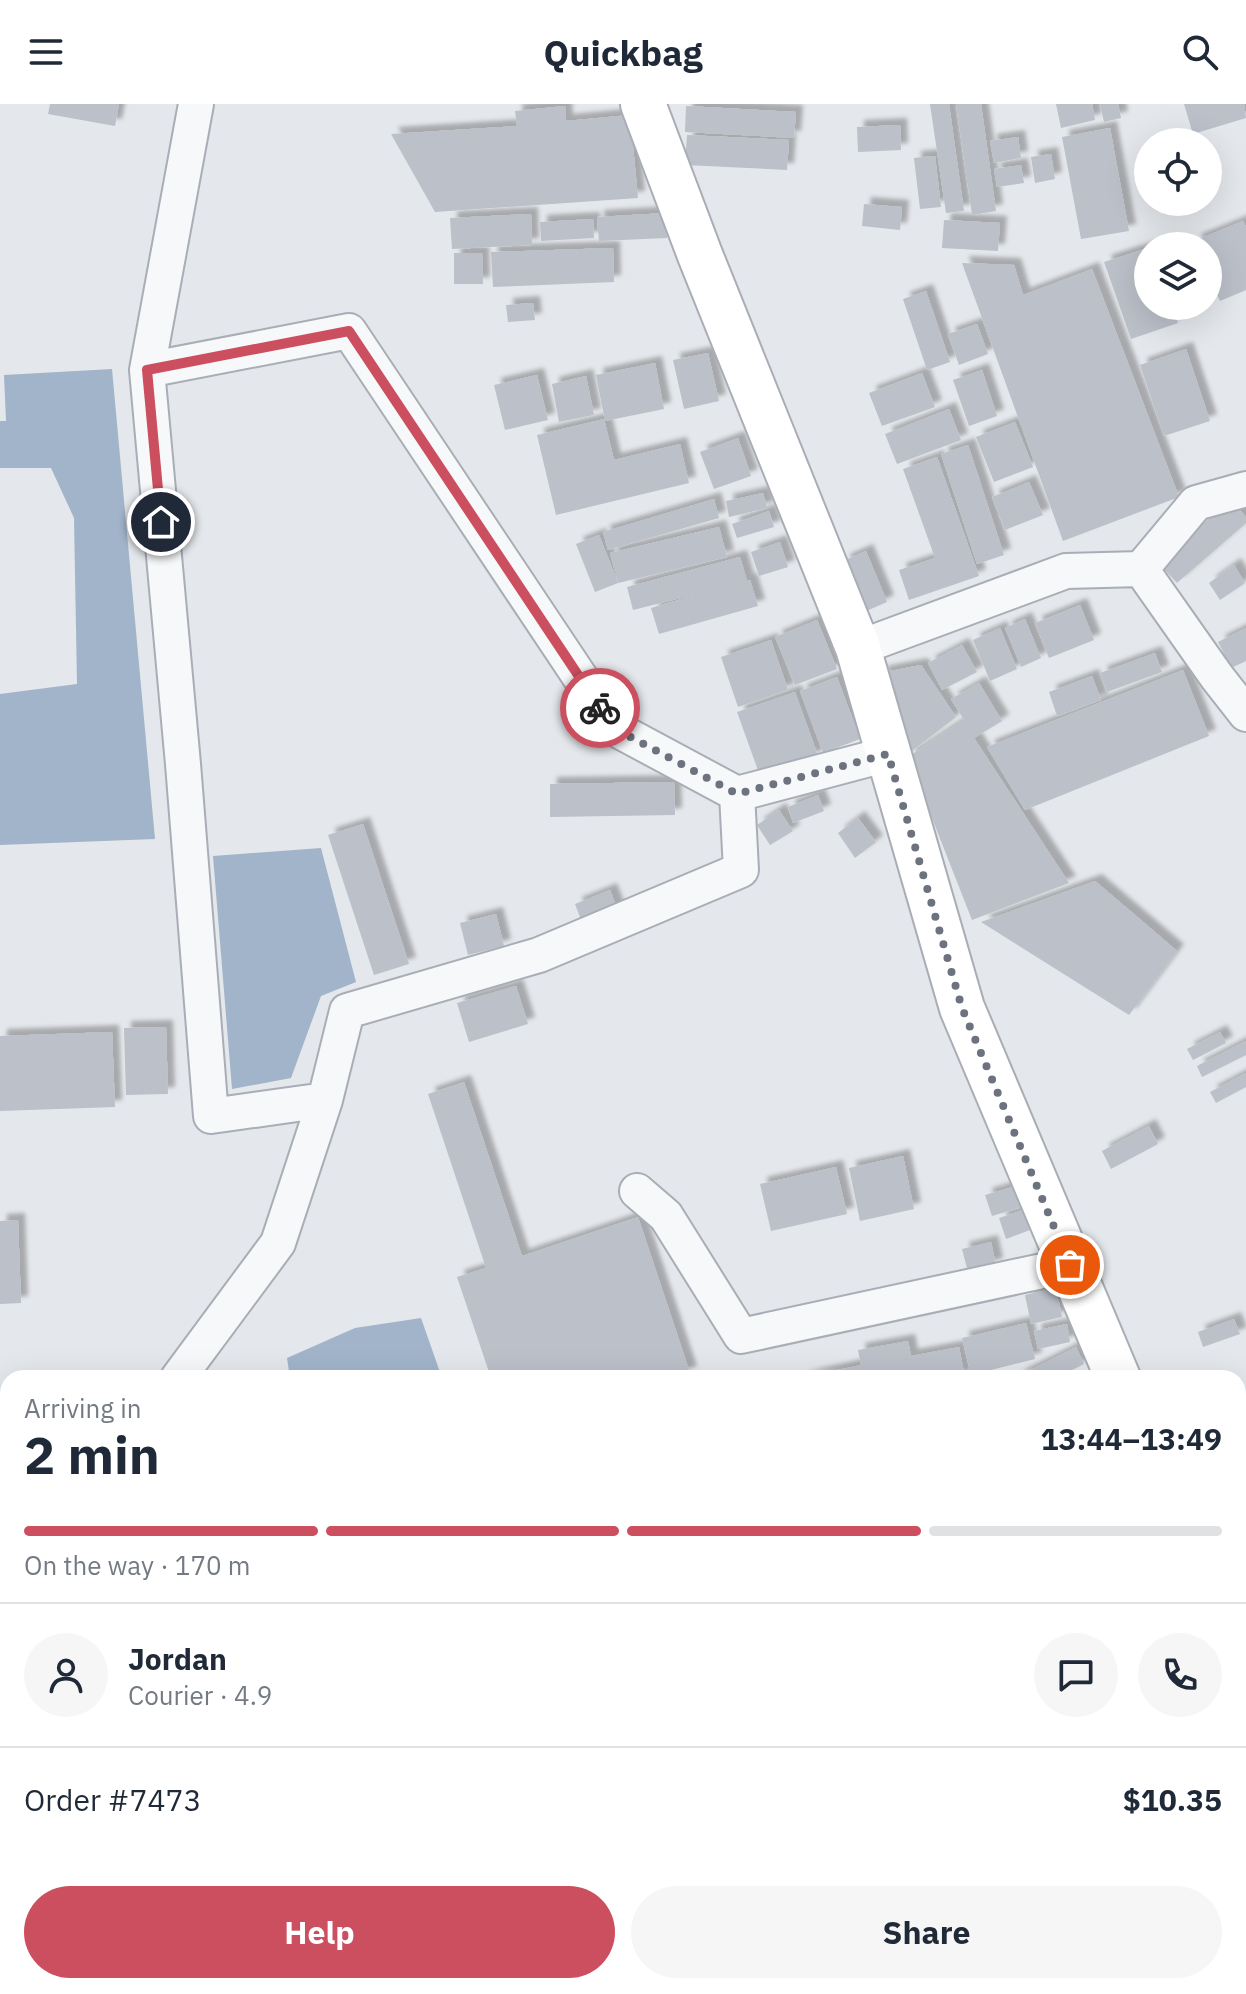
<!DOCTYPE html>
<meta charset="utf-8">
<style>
:root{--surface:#fff;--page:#f6f6f7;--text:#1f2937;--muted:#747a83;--line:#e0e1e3;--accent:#cb4f5f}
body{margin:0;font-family:"IBM Plex Sans",sans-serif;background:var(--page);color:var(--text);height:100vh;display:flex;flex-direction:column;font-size:30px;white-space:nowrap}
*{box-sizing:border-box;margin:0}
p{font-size:26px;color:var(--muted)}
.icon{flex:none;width:44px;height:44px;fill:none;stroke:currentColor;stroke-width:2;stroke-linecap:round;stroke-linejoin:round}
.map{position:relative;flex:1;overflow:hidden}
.sheet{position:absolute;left:0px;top:1266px;width:1246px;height:624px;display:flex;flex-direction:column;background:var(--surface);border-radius:24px 24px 0 0;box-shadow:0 8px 32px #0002}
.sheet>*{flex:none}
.fabs{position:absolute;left:1134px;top:24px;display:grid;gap:16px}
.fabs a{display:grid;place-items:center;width:88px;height:88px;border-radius:50%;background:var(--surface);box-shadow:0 8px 32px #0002;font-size:40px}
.pin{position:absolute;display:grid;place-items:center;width:68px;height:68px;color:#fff;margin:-34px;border:4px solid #fff;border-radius:50%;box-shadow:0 2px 8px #0007}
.courier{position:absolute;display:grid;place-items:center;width:80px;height:80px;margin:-40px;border:6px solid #cb4f5f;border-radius:50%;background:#fff;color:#222;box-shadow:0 2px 10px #0007}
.head em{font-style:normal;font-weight:800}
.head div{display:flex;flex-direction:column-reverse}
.head{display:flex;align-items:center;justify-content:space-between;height:136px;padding:0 24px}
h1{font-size:52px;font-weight:800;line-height:60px}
.bar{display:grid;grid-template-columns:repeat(4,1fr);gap:12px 8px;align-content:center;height:96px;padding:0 24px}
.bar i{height:10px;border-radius:6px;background:var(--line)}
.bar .selected{background:var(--accent)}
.bar p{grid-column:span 4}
.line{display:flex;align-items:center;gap:20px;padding:0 24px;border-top:2px solid var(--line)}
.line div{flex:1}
.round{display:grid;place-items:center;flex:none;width:84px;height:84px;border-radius:42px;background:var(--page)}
.action{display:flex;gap:16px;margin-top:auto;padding:16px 24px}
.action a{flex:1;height:92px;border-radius:48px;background:var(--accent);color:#fff;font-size:32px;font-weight:800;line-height:92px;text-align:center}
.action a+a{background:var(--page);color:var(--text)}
header{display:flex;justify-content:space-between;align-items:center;height:104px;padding:0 24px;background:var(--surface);font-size:36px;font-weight:800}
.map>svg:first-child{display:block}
.built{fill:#d2d6dd}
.water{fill:#a1b4ca}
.building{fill:#bbc0c9;filter:url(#shadow)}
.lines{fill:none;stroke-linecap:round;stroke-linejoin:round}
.street-casing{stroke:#a9aeb6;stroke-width:38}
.secondary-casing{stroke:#a9aeb6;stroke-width:48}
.street{stroke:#f7f8fa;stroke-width:34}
.secondary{stroke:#fff;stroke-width:44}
.done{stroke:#6c737e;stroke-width:8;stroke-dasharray:0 14.4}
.route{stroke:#cb4f5f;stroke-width:10}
</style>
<header><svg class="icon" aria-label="menu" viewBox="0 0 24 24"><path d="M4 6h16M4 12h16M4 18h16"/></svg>Quickbag<svg class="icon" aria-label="search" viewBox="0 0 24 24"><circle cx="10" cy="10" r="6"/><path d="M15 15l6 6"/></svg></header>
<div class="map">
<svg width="1246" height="1890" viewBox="0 0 1246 1890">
<defs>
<filter id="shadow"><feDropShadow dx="7" dy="-7" stdDeviation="2" flood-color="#0004"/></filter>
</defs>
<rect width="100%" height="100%" fill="#e4e7eb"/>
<path class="built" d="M1238,1729l8,18v143h-661l-3,-8h656z"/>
<path class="water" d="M112,265l43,470 -155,6v-151l77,-10 -3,-166 -23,-50h-51v-47h6l-2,-46z
M321,744l35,134 -35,14 -30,82 -59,11 -19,-233z
M421,1214l21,60h-152l-3,-20 68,-30z
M389,1882h226l3,8h-227z"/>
<path class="building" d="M50,0h69l-4,22 -67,-12z
M930,0h19l15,107 -18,2z
M956,0h25l15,107 -24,4z
M1056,0h36l3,16 -34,8z
M1100,0h18l3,14 -17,4z
M1184,0h60l2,14 -53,16z
M565,2l1,15 64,-6 8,83 -203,14 -44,-78 126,-8 -2,-15z
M686,2l110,6 -2,26 -109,-6z
M900,21l1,25 -43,2 -1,-25z
M1110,24l19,103 -48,8 -19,-102z
M687,31l102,5 -2,30 -102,-5z
M1018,33l3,21 -27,5 -4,-22z
M1051,50l4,25 -20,4 -4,-26z
M935,52l6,51 -21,2 -6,-51z
M1021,61l3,18 -27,4 -3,-18z
M864,100l38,3 -2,23 -38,-4z
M666,109l1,25 -68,3 -2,-24z
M531,110l1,31 -80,4 -2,-31z
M593,115l1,19 -53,3 -1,-19z
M944,116l56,3 -2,28 -56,-3z
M1243,117l3,6v63l-26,11 -12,-27v-28h-12l-2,-5z
M613,144l1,34 -121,5 -2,-35z
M1148,144v58h25l5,17 -47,16 -27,-77z
M454,149h28l1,31h-29z
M962,159l52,2 9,30 69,-26 87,228 -116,44z
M926,187l24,71 -23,8 -24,-71z
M533,199l2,17 -27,2 -2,-17z
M977,220l11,30 -29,11 -11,-31z
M1186,245l24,72 -46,15 -24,-71z
M708,249l11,48 -35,8 -11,-49z
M655,259l9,46 -59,12 -9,-46z
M982,266l15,46 -28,10 -16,-46z
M922,269l13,34 -53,19 -13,-33z
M537,271l11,45 -43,10 -11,-45z
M586,272l8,39 -35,7 -7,-38z
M949,305l12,31 -64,24 -12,-30z
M604,315l10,41 66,-16 9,39 -133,32 -19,-80z
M1015,318l18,45 -39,15 -18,-45z
M738,334l13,38 -37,13 -14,-37z
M968,341l36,110 -27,9 -36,-110z
M937,353l42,119 -70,24 -10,-30 36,-12 -32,-89z
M1029,378l14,33 -38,15 -13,-33z
M763,389l4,15 -38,9 -3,-16z
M714,395l5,19 -111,32 -5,-18z
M1231,396l15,17v6l-69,60 -19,-20z
M769,407l5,16 -37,11 -5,-14z
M719,423l8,30 -109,26 -8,-30z
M599,431l19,48 -23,9 -19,-48z
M780,438l8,25 -29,9 -8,-24z
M866,447l21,51 -23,10 -21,-51z
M740,453l7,24 3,-1 8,26 -99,28 -8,-26 65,-19 -83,21 -6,-23z
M1234,461l11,18 -25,17 -11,-17z
M1080,501l14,35 -45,18 -14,-35z
M1025,515l16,39 -20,9 -16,-39z
M817,516l20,49 -42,16 -20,-48z
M1000,524l17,41 -27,12 -17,-41z
M1246,524v33l-15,7 -13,-26z
M771,536l17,50 -50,17 -17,-50z
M962,541l15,27 -35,18 -14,-27z
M1155,549l7,19 -55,20 -7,-19z
M921,561l35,52 -48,37 -28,-81z
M1183,566l26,66 -184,74 -38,-63z
M1092,572l9,24 -44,16 -8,-24z
M837,573l23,62 -37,14 -23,-62z
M979,579l23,38 -28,17 95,145 -97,37 -64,-163 56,-37 -13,-21z
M795,588l23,64 -58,20 -23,-64z
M674,678l1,33 -125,2v-33z
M818,691l6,16 -31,12 -5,-16z
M779,706l14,21 -23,14 -13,-20z
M858,714l18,24 -21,16 -17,-25z
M363,720l46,140 -35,11 -46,-140z
M1095,777l82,70 -48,64 -148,-93z
M610,786l8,21 -35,14 -8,-21z
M496,810l8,32 -36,9 -8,-32z
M516,882l12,38 -59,18 -12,-39z
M166,923l2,67 -42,1 -2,-67z
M112,928l3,75 -115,4v-75z
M1220,928l6,11 -33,17 -6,-11z
M1246,937v14l-44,22 -5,-11z
M1246,969v14l-30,16 -6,-11z
M464,978l58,174 116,-39 52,156 -15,5h-184l-34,-101 29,-9 -58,-174z
M1149,1022l9,18 -47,25 -9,-18z
M903,1052l11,53 -54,12 -11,-53z
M836,1063l11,47 -76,17 -11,-47z
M1016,1082l6,21 -30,9 -7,-21z
M1023,1106l7,20 -24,9 -7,-21z
M18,1116l3,83 -21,1v-83z
M991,1138l5,23 -28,7 -6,-23z
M1056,1184l6,29 -31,7 -6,-29z
M1234,1215l6,15 -37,13 -5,-15z
M1026,1219l9,36 -64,16 -9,-37z
M1067,1220l3,18 -32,7 -4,-18z
M908,1237l3,15 48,-9 6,31h-164l60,-13 -3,-15z
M1076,1243l8,17 -28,14h-41z
M632,1882h89l3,8h-89z"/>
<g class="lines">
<defs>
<path id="street" d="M196,0l-49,266 36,394 28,352 114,-16 22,-89 192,-56 202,-85 -4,-76
M147,266l202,-39 265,397 123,66 151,-40
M1141,465l55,-66 50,-14
M858,544l208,-77 75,-2 76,108 29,37
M637,1087l29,25 75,120 329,-71
M178,1274l100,-135 47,-143"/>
<path id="secondary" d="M643,0l57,151 158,393 104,360 156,370
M1238,1557l8,19"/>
</defs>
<use href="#street" class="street-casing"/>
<use href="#secondary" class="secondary-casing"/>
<use href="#street" class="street"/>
<use href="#secondary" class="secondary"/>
</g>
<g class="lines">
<path class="done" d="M600,604l14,20 123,66 151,-40 74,254 108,257"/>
<path class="route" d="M161,418l-14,-152 202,-39 251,377"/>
</g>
</svg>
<div class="fabs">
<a><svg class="icon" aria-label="locate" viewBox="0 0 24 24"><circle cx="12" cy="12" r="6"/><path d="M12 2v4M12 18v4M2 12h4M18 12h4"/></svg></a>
<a><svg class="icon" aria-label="layers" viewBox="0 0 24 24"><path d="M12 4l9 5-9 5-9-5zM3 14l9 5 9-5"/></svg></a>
</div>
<div class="pin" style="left:1070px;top:1161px;background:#ea580c"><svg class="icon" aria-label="bag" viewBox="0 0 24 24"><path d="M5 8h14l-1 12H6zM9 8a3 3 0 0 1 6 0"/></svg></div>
<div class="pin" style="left:161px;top:418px;background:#1f2937"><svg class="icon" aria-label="home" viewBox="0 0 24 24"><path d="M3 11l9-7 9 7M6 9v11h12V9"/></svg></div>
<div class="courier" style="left:600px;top:604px"><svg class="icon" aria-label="bike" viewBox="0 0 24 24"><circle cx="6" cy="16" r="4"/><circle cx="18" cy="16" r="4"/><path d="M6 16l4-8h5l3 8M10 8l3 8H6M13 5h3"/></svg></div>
<section class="sheet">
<div class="head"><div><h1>2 min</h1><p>Arriving in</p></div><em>13:44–13:49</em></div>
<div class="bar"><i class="selected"></i><i class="selected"></i><i class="selected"></i><i></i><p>On the way · 170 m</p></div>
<div class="line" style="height:144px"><a class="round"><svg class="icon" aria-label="person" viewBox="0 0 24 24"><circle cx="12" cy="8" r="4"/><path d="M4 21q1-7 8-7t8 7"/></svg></a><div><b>Jordan</b><p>Courier · 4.9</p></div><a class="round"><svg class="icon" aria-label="chat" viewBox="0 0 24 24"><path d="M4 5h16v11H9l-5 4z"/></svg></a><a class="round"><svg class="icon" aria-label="phone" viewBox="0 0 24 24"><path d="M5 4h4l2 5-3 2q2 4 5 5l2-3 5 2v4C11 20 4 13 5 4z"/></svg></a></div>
<div class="line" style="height:104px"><div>Order #7473</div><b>$10.35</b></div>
<div class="action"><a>Help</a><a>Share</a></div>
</section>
</div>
